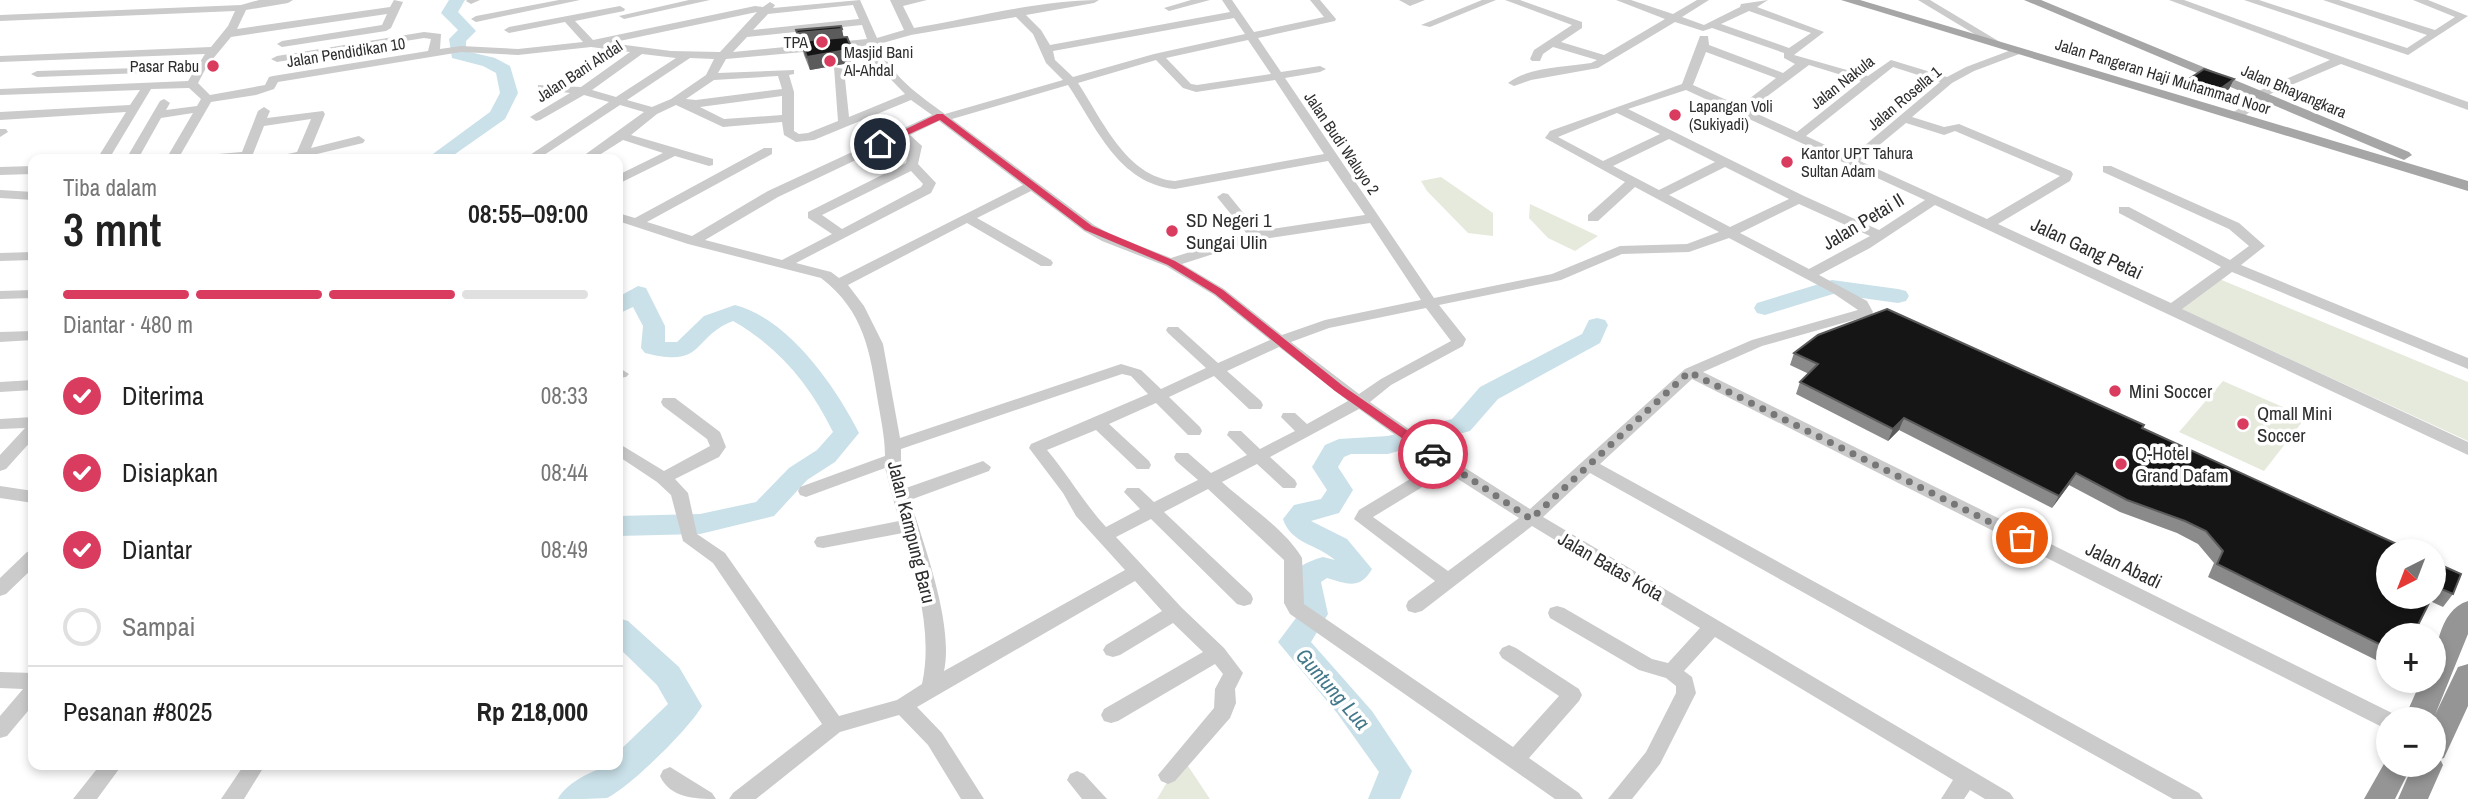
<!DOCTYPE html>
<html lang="id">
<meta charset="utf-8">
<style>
:root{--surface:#fff;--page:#f6f6f6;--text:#222;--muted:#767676;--line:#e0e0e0;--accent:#d93c5e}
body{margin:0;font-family:"Archivo Narrow",sans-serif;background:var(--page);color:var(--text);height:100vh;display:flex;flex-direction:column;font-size:26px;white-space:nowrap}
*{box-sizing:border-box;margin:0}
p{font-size:23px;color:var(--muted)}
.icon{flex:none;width:38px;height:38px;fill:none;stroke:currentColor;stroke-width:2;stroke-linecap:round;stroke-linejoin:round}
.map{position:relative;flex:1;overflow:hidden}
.details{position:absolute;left:28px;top:154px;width:595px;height:616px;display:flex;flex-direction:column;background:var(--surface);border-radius:14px;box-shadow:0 4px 10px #0003}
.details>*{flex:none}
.needle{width:46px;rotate:222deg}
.fabs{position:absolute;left:2376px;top:539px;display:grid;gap:14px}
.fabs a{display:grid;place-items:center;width:70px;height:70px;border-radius:50%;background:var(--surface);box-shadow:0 4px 10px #0003;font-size:35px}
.pin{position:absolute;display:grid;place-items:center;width:60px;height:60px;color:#fff;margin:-30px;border:4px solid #fff;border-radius:50%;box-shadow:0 2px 7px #0007}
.courier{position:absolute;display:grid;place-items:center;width:70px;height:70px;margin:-35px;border:5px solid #d93c5e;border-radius:50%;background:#fff;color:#222;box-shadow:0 2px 9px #0007}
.summary em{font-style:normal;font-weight:600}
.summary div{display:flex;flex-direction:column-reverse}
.summary{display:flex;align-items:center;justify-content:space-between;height:119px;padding:0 35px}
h1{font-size:46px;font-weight:600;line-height:52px}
.bar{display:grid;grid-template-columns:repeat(4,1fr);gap:10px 7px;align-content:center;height:84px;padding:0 35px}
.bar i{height:9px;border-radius:5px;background:var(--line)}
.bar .current{background:var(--accent)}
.bar p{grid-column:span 4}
.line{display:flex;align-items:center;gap:18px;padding:0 35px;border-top:2px solid var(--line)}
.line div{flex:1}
ol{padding:0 35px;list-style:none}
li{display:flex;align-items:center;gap:21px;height:77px}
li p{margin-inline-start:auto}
li .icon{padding:7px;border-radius:50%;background:var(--accent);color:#fff;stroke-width:4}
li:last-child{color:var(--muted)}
li i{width:38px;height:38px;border:4px solid var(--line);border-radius:50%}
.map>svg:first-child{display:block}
.green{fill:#e6eadc}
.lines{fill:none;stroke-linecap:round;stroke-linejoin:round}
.river{fill:#cae1e9;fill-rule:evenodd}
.minor{fill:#cbcbcb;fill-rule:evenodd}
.major{fill:#a6a6a6;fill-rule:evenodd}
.highway{fill:#959595;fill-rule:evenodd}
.wall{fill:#8a8a8a}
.shaded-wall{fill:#5b5b5b}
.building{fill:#151515;stroke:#5b5b5b;stroke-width:2}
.route{fill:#d93c5e}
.done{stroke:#777;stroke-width:7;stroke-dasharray:0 12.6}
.poi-dot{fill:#d93c5e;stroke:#fff;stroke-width:2.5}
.labels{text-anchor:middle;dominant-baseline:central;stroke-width:7;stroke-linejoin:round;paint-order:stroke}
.far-poi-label{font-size:16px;fill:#2e2e2e;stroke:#fff;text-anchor:start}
.far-street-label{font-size:16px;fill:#2e2e2e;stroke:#fff}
.poi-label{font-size:19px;fill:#2e2e2e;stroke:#fff;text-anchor:start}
.street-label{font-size:19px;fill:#2e2e2e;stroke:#fff}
.water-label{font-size:21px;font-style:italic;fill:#42788a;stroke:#fff}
</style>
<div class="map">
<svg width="2468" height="799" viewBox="0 0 2468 799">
<rect width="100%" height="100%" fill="#fff"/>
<path class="green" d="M1441,177l52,36v23l-25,-3 -41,-42 -6,-10z
M1530,204l68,32 -23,15 -27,-13 -19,-20z
M2212,276l256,106v59l-291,-134z
M2223,381l83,36 -42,54 -85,-39z
M1182,757l28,42h-53z"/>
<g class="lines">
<path class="river" d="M449,0h16l-7,12 18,19 -10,10v10l29,7 15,8 8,27 -13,26 -57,40h-22l64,-47 10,-19 -4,-20 -13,-7 -31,-8 -3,-19 9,-9 -17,-17z
M1832,280l66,9 8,2 3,5 -3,5 -8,2 -65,-9 -68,21 -8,-2 -3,-5 3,-5z
M638,286l8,2 19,38v16h12l27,-26 31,-11c54,14 100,81 124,128l-24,29 -28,18 -33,36 -74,18 -82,2v-20l82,-2 56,-12 33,-34 28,-18 16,-18c-23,-47 -54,-85 -100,-111 -42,16 -27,48 -88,32l-4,-5 2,-22 -10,-19 -15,7v-17z
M1597,318l8,2 3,5 -8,18 -102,56 -28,32 -82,23h-37l-7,3 -6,10 15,23 -14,23 -28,8 36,18 25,30c-12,21 -25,15 -45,9l-6,4 7,32 -17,28 61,69 40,60 -12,28h-32l11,-27 -42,-59 -59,-71 21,-28c-3,-32 -20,-44 24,-57l12,3c-18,-16 -44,-16 -52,-41l11,-14 27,-6 6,-9 -15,-23 13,-22 14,-6 49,-3 64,-17 28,-32 102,-53 7,-14z
M618,618l10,3 51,46 23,39c-12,22 -72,81 -95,92 -13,1 -36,1 -49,1 7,-16 42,-34 60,-34v-13l50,-48 -11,-19 -39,-38z"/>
<path class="minor" d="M259,0h34l-5,3 -42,7 -9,19 153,-22 4,-7 9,2 -12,26 -5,3 -104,16 -5,-3 5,-3 100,-16 5,-11 -156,23 -24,29 -9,17 12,12 55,-10 4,-8 4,-1 155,-25 3,-12 -7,-1 -147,24 -6,-3 6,-3 147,-24 17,2 -1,15 21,-3 57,3 65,-7 -18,-20 -56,11 -5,-3 5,-3 111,-21 5,3 -1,2 -49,10 18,19 162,-34 8,1 7,-5 5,3 -2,3 87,-8 17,38 27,-8 -14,-30h37l-24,6 11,22c59,-10 126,-28 185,-28l-5,3 -68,12 15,15 9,15 180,-33 -8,-12h10l22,32 70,-15 -14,-17h10l16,19 -1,2 -77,17 23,34 39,-6 6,3 -6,3 -35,6 149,220 118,-24 68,-28 67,-2 32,-12 -84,-45 -37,34h-10v-6l37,-33 -80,-44 5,-7 132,-47 18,-48h8l1,9 74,28 12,-9 -11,-6v-5l-72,-25 -9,3 -28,-9 -77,46 -67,12 -17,6 -6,-3c20,-16 58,-16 83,-20l6,-3 -44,-13 -10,7 -3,7h-8l-2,-2 4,-9 38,-25 -67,-25h15l62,22v6l-21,14 43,13 61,-36 -49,-19h15l42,14 24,-14h12l-27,17 22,8 36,-18 1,-3 27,-4 -11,7 67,25 -30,23 74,21 23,-16 56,17 19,-10 48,-18h8v4l-48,18 -22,12 -40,34 32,10 15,-3 112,47 2,3 -3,7 -72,43 173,79 50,-36 -102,-54v-6h10l101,53 19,-14 -20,-17 -126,-57v-6h8l128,57 26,23 -24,19 227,93v11l-236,-97 -50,37 286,133v13l-533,-250 -65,43 -51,27 48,26 6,11 -2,3 -109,31 -59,26 693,343 2,4h-9v10l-7,-2 -690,-348 -92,85 599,329 4,6h-30l-583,-326 -47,44 467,276 4,6h-29l-15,-9 -6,9h-23l12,-19 -238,-143 -31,34 8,6 4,16 -36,71 -28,35h-24l38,-47 30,-59v-7l-10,-8 -27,-8 -89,-52 -2,-5 2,-5 7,-2 7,2 88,51 16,4 32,-35 -168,-102 -110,85 -7,2 -7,-2 -2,-5 2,-5 27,-20 -81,-62 5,-9 76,-46 -76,-55 -89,48 25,23 2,4 -2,4h-12l-26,-24 -35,18c24,22 64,48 80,76l2,46 209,143 46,-51 -57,-38 -3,-5 3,-5 7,-3 7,3 63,41 3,6 -3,6 -50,57 50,35 4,6h-28l-265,-185 -6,-11v-43l-76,-71 -44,23 87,82 2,5 -2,5 -7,2 -7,-2 -86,-85 -35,18 66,71 42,40 19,25 -8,16 1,14 -6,15 -55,63 -7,3 -7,-3 -3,-6 56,-67 1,-19 8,-15 -8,-10 -97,57 -7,2 -7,-2 -3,-6 3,-6 99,-57 -30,-29 -53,32 -7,2 -7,-2 -3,-5 3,-5 56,-34 -27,-30 -218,126 25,26 42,66h-23l-33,-54 -29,-30 -59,17 -84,67h-27l4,-6 89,-69 -109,-161 -30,-22 -12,-46 -14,-13 -39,-26v-13l46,28 46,-25 -3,-7 -44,-33 -2,-4 2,-4h12l45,34 6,15 -7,10 -44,22 13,14 9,41 28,19 114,163 58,-16 25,-16c11,-50 -5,-103 -19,-151l-80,15 -6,-1 -3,-5 3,-5 6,-1 76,-15 -14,-53 -79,29 -6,-2 -2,-4 2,-4 85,-31c0,-18 -4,-36 -7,-54 -8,-51 -14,-91 -57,-124l-133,-34 -70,-23v-8l17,5 129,-70h8v6l-125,68 45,14 76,-45 164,-76 -21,-15 -97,40 -18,2 -12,-7 -2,-13 -59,5 -47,-22 -19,9 -26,21 82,24v6l-4,1 -34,-10 -57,28v-9l45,-22 -40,-13 -30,19h-14l65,-47 -24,-7 -82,54h-14l85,-57 -25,-7 -44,25 -4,1 -6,-4 40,-24 -32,-4v-4l43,2 49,-35 -39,-5 -73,8 -57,-3 -183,30 -4,7 -18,6 -45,7 -33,57h-12l27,-46 -32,5 -23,41h-12l34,-58 4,-2 6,4 -4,7 31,-4 4,-7 -12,-11 -38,1 -42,70h-12l29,-47 -126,8v-8l130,-7 10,-15 -140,5v-6l188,-8 17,-27 -205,8v-6l211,-9 17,-21 7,-15 -235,10v-6l241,-10zM853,5l6,14 -106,11 15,-16zM1749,11l62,22 -22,15 -68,-24zM757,12l-37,40 -49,-1 -61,-8zM1016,17l17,17 13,29 17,17 -118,34c-26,-19 -56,-39 -66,-70l32,-9zM1234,18l11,16 -91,20 -81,23 -18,-17 -2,-9zM862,25l5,14 -134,13 14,-15zM1248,40l23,34 -74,11 -6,-1 -25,-26zM869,46l6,17 30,31 -56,23 -5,-48 -10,-2 4,54 -30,12 -9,1 -5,-3v-39l-5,-17 5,-1v-4l-76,3 8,-14zM1706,52l70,26 -36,28 -47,-21zM642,54l34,4 -60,39 -24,-7zM690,58l24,1 -8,16 -35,24 -19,8 -25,-7zM1156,60l27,28 13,4 79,-12 49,74 -149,27c-49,-4 -73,-62 -97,-98zM1809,65l52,16 -64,51 -48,-22zM1893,67l47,15 -89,75 -45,-21zM778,76l4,13 -86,11 -10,-1 28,-19zM1068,85c28,42 51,99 107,104l153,-28 37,54 -107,16 -30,-37 -5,-1 -6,4 30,37 -76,24 -59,-23 -18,-10 -142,-106zM1686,90l239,110 -46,30 -75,-34 -176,-87zM782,96v19l-58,4 -24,-12zM1617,113l43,21 -57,27 -45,-24zM939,121l84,64 -184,93 -8,-6 -35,-9 135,-70 5,-10 -18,-19 4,-18 -12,-11zM1906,123l38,12 11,-4 105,45 -73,43 -127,-58zM900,139l10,8 -4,16 -98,49v6l24,16 -50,26 -77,-20 73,-43zM1669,139l46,23 -56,28 -46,-24zM1725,167l64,32 -59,28 -61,-32zM911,171l12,13 -2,3 -79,42 -20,-14zM1031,191l53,40 18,10 64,25 48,29 56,45 -52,23 -40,-36h-10l-2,3 2,3 38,35 -45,21 -20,-19 -20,-6 -221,74 -17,-94 -19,-38 -16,-21 119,-62 74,43h10l2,-3 -2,-3 -74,-42zM1799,204l71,32 -61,33 -69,-36zM1370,223l51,77 -96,20 -43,15 -58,-46 -42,-25 75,-24zM1729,238l104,55 25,17 -106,30 -67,29 -155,140 -71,-45 -89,-62 21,-17 72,-39 3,-7 -27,-34 122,-25 61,-26 67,-2zM1426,308l25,33 -70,38 -22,15 -68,-52 38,-14zM1279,347l69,54 -41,23 -12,-11h-12l-2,4 14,14 -35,18 -19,-18h-12l-2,4 20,20 -36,18 -23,-20h-12l-2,4 2,4 22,19 -44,22 -15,-14h-12l-3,4 16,17 -34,18c-22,-24 -38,-52 -59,-77l49,-20 41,39h12l2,-4 -2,-4 -40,-37 47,-21 32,32h12l2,-4 -2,-4 -31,-30 45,-21 35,33h12l2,-4 -2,-4 -34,-30zM1122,374l9,2 17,18 -117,50 -2,4 34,45 13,23 49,54 -181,101c10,-46 -20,-126 -34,-171l79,-29 2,-4 -8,-6 -77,27 -5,-16v-23zM1447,472l72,46 -71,53 -75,-54z
M480,0l-9,4 -5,-3 1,-1z
M559,0h21l-104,22 -5,-3 5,-3z
M689,0h21l-86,19 -5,-3z
M1191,0h19l-41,11 -5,-3z
M1399,0h26l-15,6z
M1482,0h14l-66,27 -9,-2z
M1918,0h12l75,45 -9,2z
M2169,0h15l284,102v8l-127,-46 -73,31v4l-28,20h-8v-6l23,-15 -3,-3 2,-2 76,-33z
M2244,0h15l148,48 20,-13 -104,-35h16l96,30 20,-13 -42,-17h15l40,16 -60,39z
M139,68l6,3 -2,2 -106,4 -6,-3 6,-3z
M264,107l6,4 -3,7 56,-7 2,3 -14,34 48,-12 6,4 -2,3 -67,16h-20l2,-3 19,-4 14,-33 -47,7 -13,33h-51l6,-4 36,-3 16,-41z
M0,129h6l2,3 -8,5z
M33,166v8l-33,1v-8z
M0,190l33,2v8l-33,-2z
M33,252v8l-33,1v-8z
M33,290v8l-33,1v-8z
M33,331v9l-33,2v-10z
M618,367l11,7 -3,3 -8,1z
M33,380v10l-33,2v-10z
M33,417v22l-27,30 -6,2v-16l25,-27 -25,1v-10z
M0,486l33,5v12l-33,-5z
M33,550v18l-27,26 -6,2v-18l27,-26z
M0,672l33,1v32l-26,31 -7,2v-22l23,-27 -23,-1z
M100,765h22l-25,34h-24z
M244,765h21l-21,34h-23z
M670,767l42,26 4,6c-21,0 -46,-1 -56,-23l3,-6z
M1077,771l7,3 23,25h-25l-15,-19 3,-6z"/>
<path class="major" d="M1841,0h19l608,181v10z
M2024,0h17l368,152 3,3 -8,5 -5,-2z"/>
<path class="highway" d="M2468,601v33l-33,81 23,-48 10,-3v42l-24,52 -4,1 3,6 -15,34h-30l15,-34h21v-46h-30l17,-38h13c0,-26 4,-71 34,-80z
M2389,755v10h23l-17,34h-31z"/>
</g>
<path class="wall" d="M796,30l48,7 11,25 -45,8 -6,-15 -3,-12h-2l-1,-3z
M2189,79h45l-5,10 -15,11 -30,-11z
M1794,353l349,75 246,169h45v-35l19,32 -10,13 -13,-6 -41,34v27h-9l-172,-85 6,-14 -16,-19 -21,-11 -57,-21 -51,-27 -17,23 -153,-78 -11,11 -92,-47 4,-12 9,-8 -19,-9z"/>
<path class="shaded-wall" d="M842,29l2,10 -45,4 -2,-10z
M852,49l3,13 -45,8 -3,-13z
M2234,79l-5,10 -15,11 6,-11z
M1904,418l-5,12 -11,11 5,-12z
M2076,473l-7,12 -17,23 7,-12z"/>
<path class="building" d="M841,26l1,3 -45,4 -1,-3z
M847,37l5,12 -45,8 -6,-16z
M2204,69l30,10 -14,10 -31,-10z
M1887,309l257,116 -2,3 270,123h-23v46h43l-19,38h-24v14l-172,-85 6,-13 -17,-20 -21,-10 -58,-21 -51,-27 -17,23 -155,-78 -11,11 -93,-47 18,-18 -24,-11 24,-18z
M2434,562l27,12 -8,20 -16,-7 -3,5z"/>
<path class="route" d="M937,114h6l149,112 83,35 48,29 120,96 94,65v6h-8l-94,-66 -120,-97 -47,-29 -83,-35 -145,-110 -57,26 -8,-2z"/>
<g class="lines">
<path class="done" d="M1433,454l98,65 158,-147 333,166"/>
</g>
<g class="poi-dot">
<circle cx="822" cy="42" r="7"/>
<circle cx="830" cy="61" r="7"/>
<circle cx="213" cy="66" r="7"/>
<circle cx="1675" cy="115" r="7"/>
<circle cx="1787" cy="162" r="7"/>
<circle cx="1172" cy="231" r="7"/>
<circle cx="2115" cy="391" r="7"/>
<circle cx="2243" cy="424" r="7"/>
<circle cx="2121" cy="464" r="7"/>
</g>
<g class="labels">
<g class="far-poi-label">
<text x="808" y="42" text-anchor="end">TPA</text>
<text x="844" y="52">Masjid Bani<tspan x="844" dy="18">Al-Ahdal</tspan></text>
<text x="199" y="66" text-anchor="end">Pasar Rabu</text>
<text x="1689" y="106">Lapangan Voli<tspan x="1689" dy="18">(Sukiyadi)</tspan></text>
<text x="1801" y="153">Kantor UPT Tahura<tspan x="1801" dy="18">Sultan Adam</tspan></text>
</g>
<g class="far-street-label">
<text transform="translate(346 52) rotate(-9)">Jalan Pendidikan 10</text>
<text transform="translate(579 71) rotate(-33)">Jalan Bani Ahdal</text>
<text transform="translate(2163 76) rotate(17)">Jalan Pangeran Haji Muhammad Noor</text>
<text transform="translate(1842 82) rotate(-38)">Jalan Nakula</text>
<text transform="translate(2294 91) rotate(23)">Jalan Bhayangkara</text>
<text transform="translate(1904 98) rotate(-40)">Jalan Rosella 1</text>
<text transform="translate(1342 143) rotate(56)">Jalan Budi Waluyo 2</text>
</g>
<g class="poi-label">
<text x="1186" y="220">SD Negeri 1<tspan x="1186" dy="22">Sungai Ulin</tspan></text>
<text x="2129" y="391">Mini Soccer</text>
<text x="2257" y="413">Qmall Mini<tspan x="2257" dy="22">Soccer</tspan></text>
<text x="2135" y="453">Q-Hotel<tspan x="2135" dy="22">Grand Dafam</tspan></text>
</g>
<g class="street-label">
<text transform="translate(1863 221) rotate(-31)">Jalan Petai II</text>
<text transform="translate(2087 248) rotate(25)">Jalan Gang Petai</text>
<text transform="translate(912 532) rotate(76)">Jalan Kampung Baru</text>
<text transform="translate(2124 565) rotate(26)">Jalan Abadi</text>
<text transform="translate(1611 566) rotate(30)">Jalan Batas Kota</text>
</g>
<g class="water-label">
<text transform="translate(1333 689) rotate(49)">Guntung Lua</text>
</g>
</g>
</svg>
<div class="fabs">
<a><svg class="needle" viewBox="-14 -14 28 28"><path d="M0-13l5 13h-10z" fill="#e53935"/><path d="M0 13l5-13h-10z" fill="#767676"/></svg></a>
<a>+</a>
<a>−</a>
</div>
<div class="pin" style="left:2022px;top:538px;background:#ea580c"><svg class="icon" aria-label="bag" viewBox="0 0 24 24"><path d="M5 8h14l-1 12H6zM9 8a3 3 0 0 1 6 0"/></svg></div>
<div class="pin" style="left:880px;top:144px;background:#1f2937"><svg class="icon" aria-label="home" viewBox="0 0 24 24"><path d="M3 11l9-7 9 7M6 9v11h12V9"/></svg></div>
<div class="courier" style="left:1433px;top:454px"><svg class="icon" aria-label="car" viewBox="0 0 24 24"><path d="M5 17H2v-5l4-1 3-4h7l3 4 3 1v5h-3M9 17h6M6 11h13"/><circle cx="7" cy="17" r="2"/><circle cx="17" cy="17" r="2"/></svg></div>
<section class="details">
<div class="summary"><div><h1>3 mnt</h1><p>Tiba dalam</p></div><em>08:55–09:00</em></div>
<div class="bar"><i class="current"></i><i class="current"></i><i class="current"></i><i></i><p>Diantar · 480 m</p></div>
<ol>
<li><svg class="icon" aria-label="check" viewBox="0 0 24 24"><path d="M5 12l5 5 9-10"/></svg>Diterima<p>08:33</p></li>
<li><svg class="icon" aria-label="check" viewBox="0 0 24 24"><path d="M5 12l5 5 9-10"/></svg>Disiapkan<p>08:44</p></li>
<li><svg class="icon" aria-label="check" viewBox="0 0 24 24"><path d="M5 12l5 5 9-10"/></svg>Diantar<p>08:49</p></li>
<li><i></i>Sampai</li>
</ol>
<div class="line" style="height:91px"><div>Pesanan #8025</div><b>Rp 218,000</b></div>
</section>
</div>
